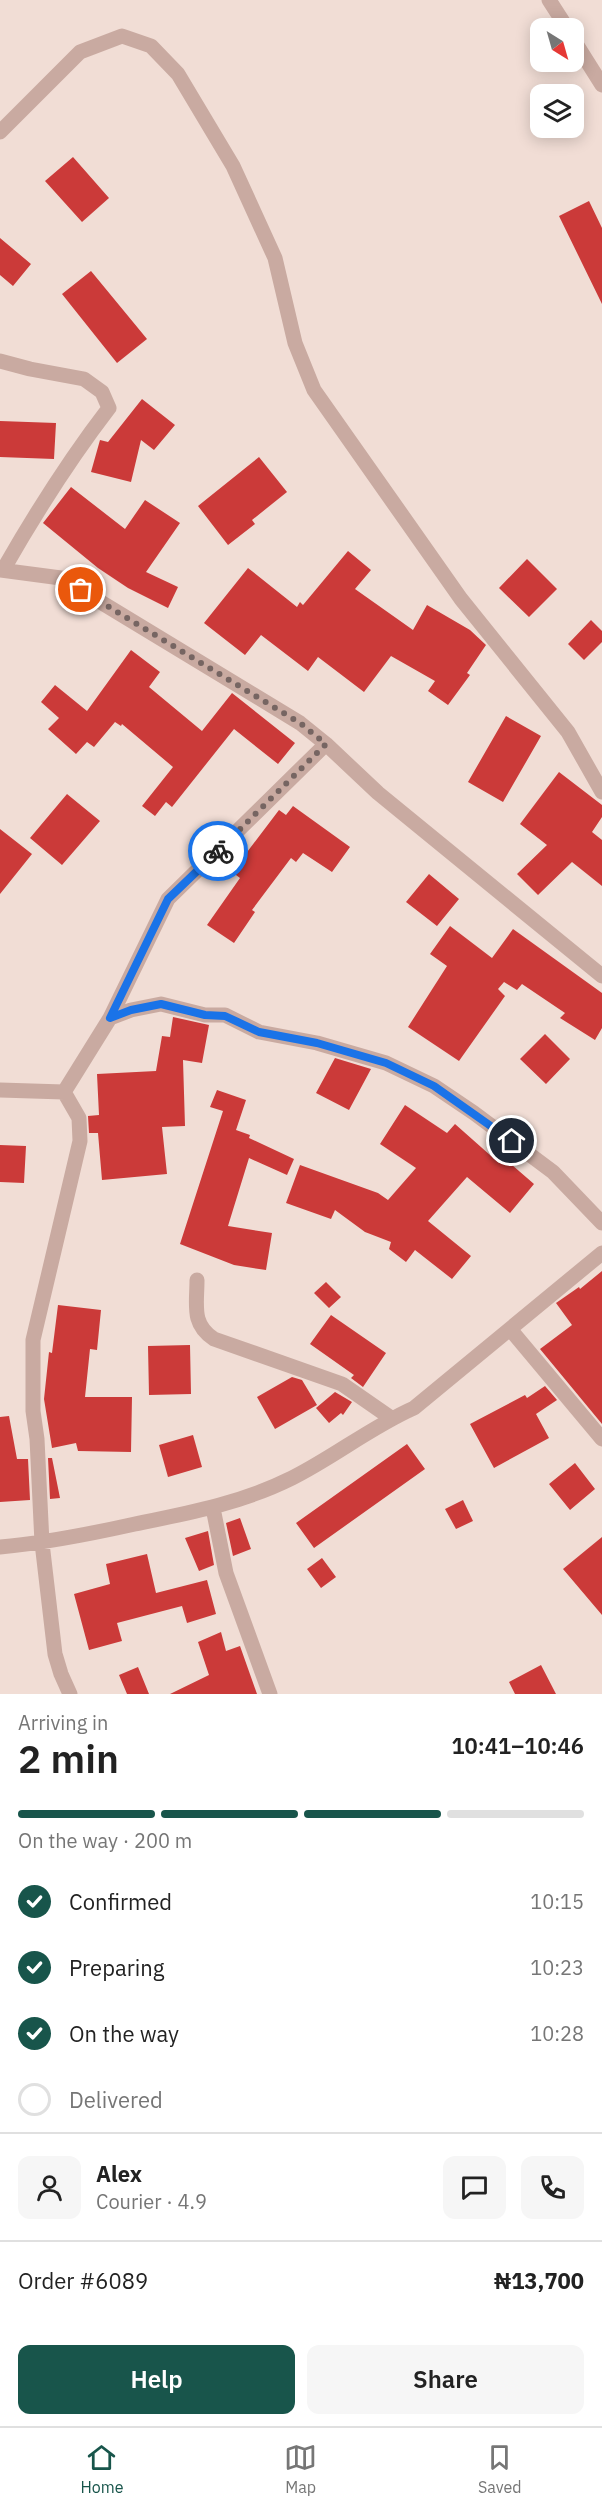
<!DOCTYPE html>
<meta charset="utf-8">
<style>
:root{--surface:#fff;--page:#f6f6f6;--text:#222;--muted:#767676;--line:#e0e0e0;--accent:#18554b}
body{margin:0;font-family:"IBM Plex Sans",sans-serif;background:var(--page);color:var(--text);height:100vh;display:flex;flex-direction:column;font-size:22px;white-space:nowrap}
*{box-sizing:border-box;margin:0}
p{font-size:20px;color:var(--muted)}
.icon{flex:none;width:33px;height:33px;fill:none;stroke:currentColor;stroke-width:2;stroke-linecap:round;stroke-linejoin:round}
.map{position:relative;height:1694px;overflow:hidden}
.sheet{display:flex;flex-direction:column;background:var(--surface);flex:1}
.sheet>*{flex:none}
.needle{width:39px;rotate:143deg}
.controls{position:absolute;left:530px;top:18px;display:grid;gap:12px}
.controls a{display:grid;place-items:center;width:54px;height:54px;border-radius:12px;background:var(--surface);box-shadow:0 3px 15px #0003;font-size:30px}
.pin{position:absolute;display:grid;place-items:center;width:51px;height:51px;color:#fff;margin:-26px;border:3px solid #fff;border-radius:50%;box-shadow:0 2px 6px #0007}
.courier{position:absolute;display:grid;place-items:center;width:60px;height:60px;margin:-30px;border:4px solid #1a73e8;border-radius:50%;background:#fff;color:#222;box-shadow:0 2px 8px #0007}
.headline em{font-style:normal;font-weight:600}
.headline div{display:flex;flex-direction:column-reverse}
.headline{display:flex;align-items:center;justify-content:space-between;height:102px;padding:0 18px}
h1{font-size:39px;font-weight:600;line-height:45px}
.bar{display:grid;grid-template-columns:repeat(4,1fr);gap:9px 6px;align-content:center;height:72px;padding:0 18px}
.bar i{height:8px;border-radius:4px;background:var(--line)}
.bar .active{background:var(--accent)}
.bar p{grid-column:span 4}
.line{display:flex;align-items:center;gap:15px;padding:0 18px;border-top:2px solid var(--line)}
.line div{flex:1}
.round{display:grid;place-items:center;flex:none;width:63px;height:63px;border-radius:12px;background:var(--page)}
ol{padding:0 18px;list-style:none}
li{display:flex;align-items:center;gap:18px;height:66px}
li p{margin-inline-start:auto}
li .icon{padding:6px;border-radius:50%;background:var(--accent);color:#fff;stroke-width:4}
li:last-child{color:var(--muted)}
li i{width:33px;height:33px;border:3px solid var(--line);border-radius:50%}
.cta{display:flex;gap:12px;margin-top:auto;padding:12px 18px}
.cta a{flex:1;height:69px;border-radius:12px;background:var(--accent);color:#fff;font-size:24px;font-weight:600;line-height:69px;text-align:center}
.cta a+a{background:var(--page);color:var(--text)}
.menu{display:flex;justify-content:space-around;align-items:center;height:84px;border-top:2px solid var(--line);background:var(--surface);font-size:16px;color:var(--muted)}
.menu a{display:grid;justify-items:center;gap:3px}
.menu .active{color:var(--accent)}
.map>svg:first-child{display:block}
.building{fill:#cb3a39}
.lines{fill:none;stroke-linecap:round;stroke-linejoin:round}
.minor{stroke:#c9aaa1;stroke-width:15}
.done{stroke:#766562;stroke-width:6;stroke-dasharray:0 10.8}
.route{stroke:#1a73e8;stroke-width:8}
</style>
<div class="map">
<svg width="602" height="1694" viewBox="0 0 602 1694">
<rect width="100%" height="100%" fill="#f1ddd5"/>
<path class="building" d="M73,157l36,41 -27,24 -37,-41z
M589,201l13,27v76l-43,-88z
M0,238l31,26 -18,22 -13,-11z
M91,271l56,68 -30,24 -55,-69z
M142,399l33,26 -21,25 -13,-10 -10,42 -40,-10 9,-32 8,2z
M0,421l56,2 -2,36 -54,-2z
M259,457l28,35 -35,28 3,4 -27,21 -30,-39z
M71,487l54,42 20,-29 35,23 -34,49 32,15 -10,21 -40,-20 -30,-20 -55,-45z
M348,551l23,19 -16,19 58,41 14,-25 43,25 16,15 -19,28 3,2 -22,30 -20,-14 7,-10 -44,-25 -27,36 -46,-35 -10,14 -47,-36 -16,20 -41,-32 44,-55 49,39 3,-5 3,3z
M527,559l30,30 -28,28 -30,-29z
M591,620l11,11v11l-18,18 -16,-16z
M131,650l29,22 -11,15 53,44 30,-38 63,50 -17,21 -44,-35 -62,78 -6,-5 -11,14 -13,-10 31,-39 -51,-43 -1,2 -6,-4 -21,25 -7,-5 -11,12 -28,-25 11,-11 -18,-16 14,-17 32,26z
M506,716l35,20 -38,66 -35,-20z
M559,772l43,33v12l-10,15 10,8v46l-30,-24 -34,33 -21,-21 30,-29 -27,-21z
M67,794l33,27 -38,44 -32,-27z
M293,806l57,41 -18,25 -29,-19 -7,9 -5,-4 -39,52 3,2 -21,31 -27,-18 33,-47 -8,-6 47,-62 7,5z
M0,829l32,25 -32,40z
M429,874l30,25 -22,27 -31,-24z
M450,926l42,32 21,-29 89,64v35l-7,12 -35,-22 5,-5 -43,-29 -5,6 -13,-8 -6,7 7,7 -46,65 -51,-34 39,-61 -17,-12z
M173,1017l36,8 -7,38 -19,-3 2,66 -23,1 5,47 -65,6 -4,-47h-9l-1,-17 11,-1 -2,-41 59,-3 6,-35 8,1z
M545,1034l25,25 -24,25 -26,-25z
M335,1058l36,11 -22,41 -33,-17z
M217,1090l29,10 -10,30 14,5 -1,3 45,21 -7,16 -38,-17 -21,68 44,7 -6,37 -32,-5 -54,-21 43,-133 -13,-4z
M405,1105l42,28 8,-9 44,39 5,-5 30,26 -24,29 -43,-36 -39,44 43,35 -19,23 -37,-29 -9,12 -17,-13 2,-7 -26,-10 -30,-22 -4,9 -45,-16 14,-38 78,28 10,7 28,-32 -36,-24z
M0,1145l26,1 -2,37 -24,-1z
M602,1271v153l-62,-75 32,-24 -16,-22 23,-16 1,2z
M326,1282l15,15 -12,11 -15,-15z
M58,1305l43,5 -4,40 -7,-1 -5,48h47l-1,55 -53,-1 -2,-8 -24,5 -8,-49 5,-47 3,1z
M331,1315l55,38 -23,34 -12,-9 3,-3 -44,-31z
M190,1345l1,49 -42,1 -1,-49z
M292,1377l10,3 15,25 -42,24 -18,-32z
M545,1386l12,14 -21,14 13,24 -55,30 -24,-44 55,-29 2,3z
M335,1392l17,10 -9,13 -2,-2 -12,10 -13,-15z
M9,1416l8,43h11l2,41 -30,2v-85z
M193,1435l9,32 -34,10 -9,-32z
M407,1444l18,25 -111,79 -18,-25z
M48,1458h4l8,40 -10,1z
M575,1463l20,26 -25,21 -21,-26z
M463,1500l10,21 -17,8 -11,-20z
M240,1518l11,31 -18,7 -7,-33z
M208,1531l6,34 -15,6 -14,-33z
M602,1537v78l-39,-46z
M147,1554l9,39 51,-13 9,34 -29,9 -5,-17 -65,17 5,18 -33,9 -15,-56 36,-10 -4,-20z
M322,1558l14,19 -15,11 -14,-19z
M221,1632l5,19 14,-5 17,48h-87l39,-19 -11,-33z
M541,1665l15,29h-41l-6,-12z
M138,1667l11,27h-22l-8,-19z"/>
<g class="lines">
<path class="minor" d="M549,0l18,28
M573,39l29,46
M0,132l80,-80 42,-16 29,10 27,28 55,92 42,92 20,85 19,47 147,209 107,133 34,60
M0,361l30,8 54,10 18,13 7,16c-40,52 -74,106 -106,162
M0,570l61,8 239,145 26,21 52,49 224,183
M110,1018l58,-119 158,-155
M0,1090l64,2
M64,1092l46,-74 21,-8 30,-6 44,11h20l34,17 58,11 69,20 48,23 40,27 79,59 49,51
M64,1092l15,26 1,23 -47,199v71l4,28 5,104 13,111 6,20 9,20
M197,1280c0,25 -6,44 17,59l128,45 49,34
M510,1329l92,110
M213,1508l13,65 44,121
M0,1547c46,-4 90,-13 135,-23 54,-11 107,-21 157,-46 42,-21 79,-51 122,-70l188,-155"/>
</g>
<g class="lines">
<path class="done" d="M81,590l219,133 26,21 -108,107"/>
<path class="route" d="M218,851l-50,48 -58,119 21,-8 30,-6 44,11 20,1 34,16 58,11 69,20 48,23 78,55"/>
</g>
</svg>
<div class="controls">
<a><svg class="needle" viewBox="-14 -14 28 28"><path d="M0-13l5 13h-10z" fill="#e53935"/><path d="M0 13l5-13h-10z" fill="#767676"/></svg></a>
<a><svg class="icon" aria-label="layers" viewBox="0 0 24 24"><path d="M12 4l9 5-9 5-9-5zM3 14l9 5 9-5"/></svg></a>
</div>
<div class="pin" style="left:81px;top:590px;background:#ea580c"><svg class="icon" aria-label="bag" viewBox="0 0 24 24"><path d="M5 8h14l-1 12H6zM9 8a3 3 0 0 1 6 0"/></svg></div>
<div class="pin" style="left:512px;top:1141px;background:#1f2937"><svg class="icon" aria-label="home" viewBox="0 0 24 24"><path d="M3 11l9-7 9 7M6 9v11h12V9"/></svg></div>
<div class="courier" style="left:218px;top:851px"><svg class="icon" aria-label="bike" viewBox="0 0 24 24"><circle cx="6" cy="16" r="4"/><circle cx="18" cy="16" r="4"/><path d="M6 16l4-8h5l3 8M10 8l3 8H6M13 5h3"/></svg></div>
</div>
<section class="sheet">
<div class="headline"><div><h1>2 min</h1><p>Arriving in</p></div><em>10:41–10:46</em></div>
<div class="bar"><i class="active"></i><i class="active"></i><i class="active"></i><i></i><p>On the way · 200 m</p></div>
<ol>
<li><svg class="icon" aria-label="check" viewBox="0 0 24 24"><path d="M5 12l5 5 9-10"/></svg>Confirmed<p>10:15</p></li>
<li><svg class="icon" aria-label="check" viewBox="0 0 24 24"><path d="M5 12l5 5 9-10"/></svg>Preparing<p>10:23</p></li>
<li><svg class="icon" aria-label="check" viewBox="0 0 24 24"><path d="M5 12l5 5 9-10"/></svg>On the way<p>10:28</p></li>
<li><i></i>Delivered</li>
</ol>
<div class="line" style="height:108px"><a class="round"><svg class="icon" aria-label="person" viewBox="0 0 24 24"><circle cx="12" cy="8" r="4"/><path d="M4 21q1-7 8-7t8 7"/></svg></a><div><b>Alex</b><p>Courier · 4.9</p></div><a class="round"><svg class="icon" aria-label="chat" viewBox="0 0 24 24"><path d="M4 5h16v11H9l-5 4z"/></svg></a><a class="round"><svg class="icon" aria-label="phone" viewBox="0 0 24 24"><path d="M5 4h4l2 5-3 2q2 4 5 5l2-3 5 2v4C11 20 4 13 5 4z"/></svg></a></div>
<div class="line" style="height:78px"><div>Order #6089</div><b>₦13,700</b></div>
<div class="cta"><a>Help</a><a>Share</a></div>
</section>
<nav class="menu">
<a class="active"><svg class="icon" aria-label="home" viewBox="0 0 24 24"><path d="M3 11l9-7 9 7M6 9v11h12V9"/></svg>Home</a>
<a><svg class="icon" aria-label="map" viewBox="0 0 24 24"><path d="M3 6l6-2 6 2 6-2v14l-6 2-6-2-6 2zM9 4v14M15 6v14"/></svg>Map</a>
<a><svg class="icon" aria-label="saved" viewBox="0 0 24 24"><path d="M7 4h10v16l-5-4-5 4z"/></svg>Saved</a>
</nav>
